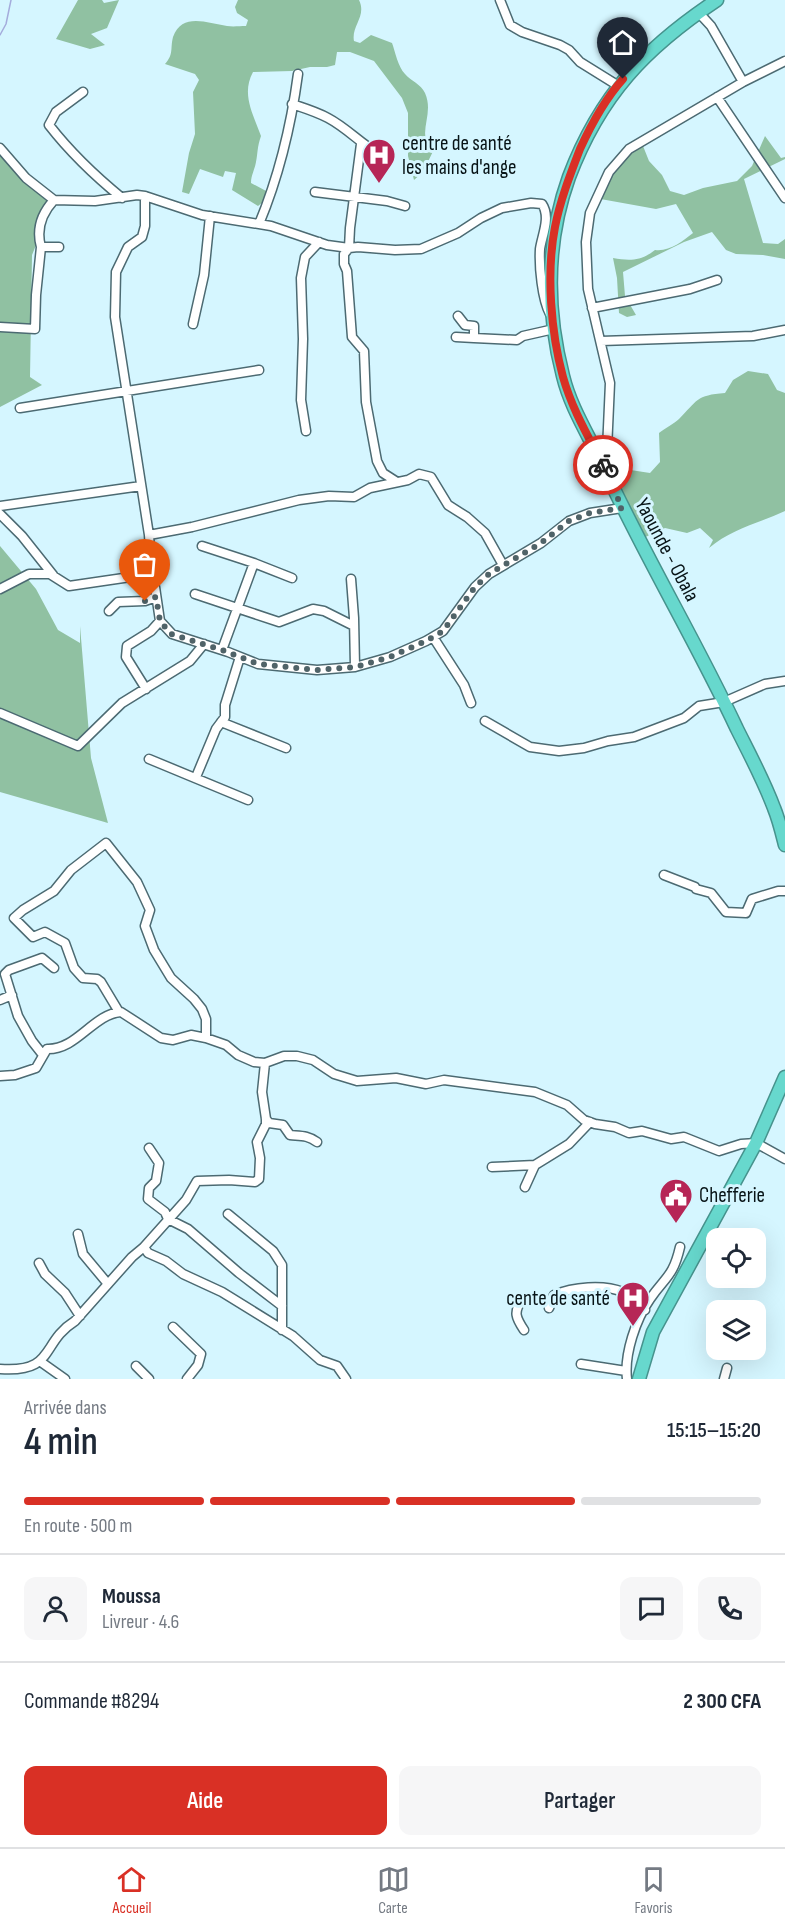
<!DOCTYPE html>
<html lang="fr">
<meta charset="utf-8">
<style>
:root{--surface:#fff;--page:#f6f6f7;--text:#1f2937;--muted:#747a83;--line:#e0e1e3;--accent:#d93025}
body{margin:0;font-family:"Sofia Sans Condensed",sans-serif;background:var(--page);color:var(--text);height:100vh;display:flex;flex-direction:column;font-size:22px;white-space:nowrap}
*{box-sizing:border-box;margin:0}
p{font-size:20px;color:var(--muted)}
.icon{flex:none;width:33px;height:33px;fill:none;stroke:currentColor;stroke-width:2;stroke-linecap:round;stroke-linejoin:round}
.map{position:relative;height:1379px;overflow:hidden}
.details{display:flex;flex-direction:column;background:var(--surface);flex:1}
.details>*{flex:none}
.buttons{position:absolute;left:706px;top:1228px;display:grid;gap:12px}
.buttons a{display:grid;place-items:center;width:60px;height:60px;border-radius:12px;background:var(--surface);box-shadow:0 6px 24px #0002;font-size:30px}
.pin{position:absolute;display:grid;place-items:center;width:51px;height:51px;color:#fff;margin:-62px -26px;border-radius:50% 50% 50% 0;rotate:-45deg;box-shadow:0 0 6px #0007}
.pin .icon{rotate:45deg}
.courier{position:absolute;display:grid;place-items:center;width:60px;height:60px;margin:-30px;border:4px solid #d93025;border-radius:50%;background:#fff;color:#222;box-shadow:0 2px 8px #0007}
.head em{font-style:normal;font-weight:600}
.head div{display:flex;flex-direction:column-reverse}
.head{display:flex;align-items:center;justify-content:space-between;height:102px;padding:0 24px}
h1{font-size:39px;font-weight:600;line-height:45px}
.bar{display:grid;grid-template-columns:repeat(4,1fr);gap:9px 6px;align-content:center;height:72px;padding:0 24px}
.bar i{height:8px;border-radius:4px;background:var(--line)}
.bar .selected{background:var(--accent)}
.bar p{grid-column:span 4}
.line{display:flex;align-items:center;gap:15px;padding:0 24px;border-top:2px solid var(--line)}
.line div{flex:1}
.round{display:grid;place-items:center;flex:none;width:63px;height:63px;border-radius:12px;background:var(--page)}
.cta{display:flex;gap:12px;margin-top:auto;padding:12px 24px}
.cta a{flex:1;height:69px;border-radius:12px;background:var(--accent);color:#fff;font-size:24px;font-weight:600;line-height:69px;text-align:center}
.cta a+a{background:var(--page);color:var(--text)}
.tab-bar{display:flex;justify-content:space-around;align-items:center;height:84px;border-top:2px solid var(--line);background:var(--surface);font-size:16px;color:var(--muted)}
.tab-bar a{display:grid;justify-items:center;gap:3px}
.tab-bar .selected{color:var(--accent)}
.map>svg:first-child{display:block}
.forest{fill:#90c1a2}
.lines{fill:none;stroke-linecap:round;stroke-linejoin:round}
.stream{stroke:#a4acdc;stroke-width:1.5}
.minor-casing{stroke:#4c6a72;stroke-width:11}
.highway-casing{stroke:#46938d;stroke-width:15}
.minor{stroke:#fff;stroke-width:8}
.highway{stroke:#67d8cd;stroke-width:12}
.done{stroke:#506368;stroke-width:6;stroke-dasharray:0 10.8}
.route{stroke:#d93025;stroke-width:8}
.labels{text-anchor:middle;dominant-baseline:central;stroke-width:6;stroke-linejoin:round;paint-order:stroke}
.poi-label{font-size:21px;fill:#081417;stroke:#d5f6ff;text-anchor:start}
.street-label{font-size:21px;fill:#081417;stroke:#d5f6ff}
</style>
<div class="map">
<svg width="785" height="1379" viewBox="0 0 785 1379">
<rect width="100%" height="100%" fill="#d5f6ff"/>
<path class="forest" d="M78,0h24l2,3 15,-3 -12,28 -16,6 14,11 -15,4 -34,-10z
M238,0h121c8,16 -8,26 -5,41l6,2 11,-8 21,8c3,8 6,24 13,31 6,7 16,10 20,19 8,18 -3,33 1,47l11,3 -14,29 -9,8 -6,-24v-43l-6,-15 -28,-37 -24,-9h-13l-2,13 -8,2h-17l-18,4 -39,1c-12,22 0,42 8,64 -4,12 -3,15 -5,26 -1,7 -5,13 -5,21l17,9v6l-10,8 -26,-16 4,-17 -11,-2 -2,6 -23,-8 -11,25 -7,-2 7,-39 6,-19 -2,-42 6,-12 -4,-6 -30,-10c9,-10 5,-15 8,-27 9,-25 34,-14 54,-11 6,1 13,0 19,0l2,-6 -11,-7 -2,-6z
M765,136l16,22 4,-1v2l-41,20 19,64 15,1 7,-5v20l-22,-4 -27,-1 -10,-4 -14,-18 -28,10 -61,30 2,24 11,19 -9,2 -8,-4 -2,-35 -4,-20c17,3 28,3 42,-8 14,2 28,-9 38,-17l-17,-29 -20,5 -61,-11 16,-21 14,-24 16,-12 8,20 13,14 8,16 14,4 19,-7 34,-7 15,-15z
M0,150l55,48 -23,57 -2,122 12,8 -42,22z
M748,371l20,3 9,16 8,3v118c-26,12 -54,18 -76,37l4,-8 -13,-12 -13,5 -22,-5 -26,12 -33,-66 18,-5 26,4 10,-11 -1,-29c6,-5 15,-9 20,-14 18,-18 17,-24 46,-26l8,-13z
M0,546l36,43 22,41 22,13v-17l11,132 17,65 -108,-31z"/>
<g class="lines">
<path class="stream" d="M0,35l6,-11 5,-24"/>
<defs>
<path id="minor" d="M500,0l10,25 12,7 38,13 9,5 11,12 37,23
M699,13l12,13 32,56
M83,92l-27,20 -7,13c21,27 46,51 73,73
M717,97l68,101
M292,104c12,4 25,8 36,14 19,10 33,26 51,36
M361,144l-11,84 -1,20 -5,6v10l3,7 5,66 12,14 2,51 11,59 6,12 14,9
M0,148l26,30 28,22 41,1 42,-6 8,1 57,19 69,11 56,19 22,3 9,-1 37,3 26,-1 37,-16 23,-15 21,-10 29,-5 11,1c9,13 0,31 -2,45 -1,18 2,50 10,65
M315,192l72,9 18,5
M145,196v30l-3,11 -14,10 -12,25 -1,45 34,218 3,45
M54,200c-12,13 -18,29 -13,47h18
M259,224c20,-48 32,-98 39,-150
M592,308l98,-19 27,-9
M458,316l7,9 9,1v12l43,2 6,-4 31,-7
M193,324l11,-49 6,-59
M0,327l35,2 1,-34 5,-48
M456,337l18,1
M601,341l152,-5 32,-6
M20,408l239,-38
M306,431l-5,-31 2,-61 -2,-61 4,-21 14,-15
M606,472l4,-89 -22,-94 -2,-47 4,-29 19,-41 20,-23 114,-67 42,-21
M0,506l141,-20
M0,514l22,22 31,39
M149,535l43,-8 107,-27 30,-4 25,1 16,-9 38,-8 11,-6 12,3 17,28 19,12 18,16 18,32
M202,546l52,17 38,15
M351,579l3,39 1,49
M0,589l29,-15h21l19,12 75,-11 8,5 3,7 5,34 12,13 56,18 30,12 59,6 38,-3 35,-10 36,-16 17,-10 32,-44 14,-13 52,-31 28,-22 21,-8 32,-5
M195,594l84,28 34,-13 11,2 30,15
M109,611l9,-9 27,-1 11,-4
M433,637l31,48 7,18
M222,650l32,-87
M146,689l-20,-32 1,-11 24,-15 9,-10
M0,713l78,33 44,-43 68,-42 14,-17
M485,721l45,26 29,4 25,-3 24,-7 26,-4 50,-19 15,-12 25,-4 41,-18 20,-3
M221,722l65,26
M149,759l99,41
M196,777l20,-48 9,-12v-12l15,-48
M664,875l31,12 1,2 15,4 15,19 20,1 6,-14 26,-8h7
M0,1000l12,-5
M119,1012l-18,-30 -4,-3 -14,-1 -9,-10 -9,-25 -20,-11 -12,5 -19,-19 9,-8 31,-19 17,-21 35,-27 31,39 13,28 -5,16 9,24 17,28 23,21 8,10 4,10v19
M43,1055l-11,-14 -14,-25 -13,-42 4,-4 33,-12 12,10
M265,1063l-3,29 4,27v5l-9,18 3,16 -1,21 -4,3 -26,-2 -32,1 -11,19 -42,47 4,6 18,8 17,13 39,18 71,44 27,24 17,6 9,13
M0,1076l15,-1 21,-7 11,-19c30,1 46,-35 74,-37l40,26 12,2 18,-5 15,3 20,7 12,10 16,7 11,1 19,-7h13l16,4 21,14 23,7 39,-3 30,6 18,-4 91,12 32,13 17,15 11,4 20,3 14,6 13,-2 29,8 13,-2 35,14 22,-7 15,-1 29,16
M266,1119l3,4 14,2 7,10c10,1 18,0 27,7
M149,1148l10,15 -3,18 -7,7 -1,11 17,13 3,7 20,10 51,44 43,33
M492,1167l43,-2
M525,1187l10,-22 34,-21 21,-22
M228,1214l45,37 9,14v65
M78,1234l5,20 25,30
M39,1263l6,11 20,19 15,23
M549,1308l5,-13c19,-8 49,-11 69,-3 10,4 14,12 22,18
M173,1327l28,27 -3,11 -11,14
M524,1330c-8,-12 -11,-18 -2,-30h31
M41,1362l24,17
M581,1364l45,7
M136,1366l13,13
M0,1369c56,4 40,-26 75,-48l57,-64 12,-10
M627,1379c-3,-25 9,-60 23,-80 16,-23 23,-22 30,-52
M724,1379l3,-11"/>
<path id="highway" d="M717,0c-72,48 -117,95 -148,177 -23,64 -23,133 -6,199 8,33 27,61 41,92 41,89 92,173 133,261 13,26 27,52 37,79 5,12 8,25 11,37
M639,1379l14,-47 103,-189 29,-66"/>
</defs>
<use href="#minor" class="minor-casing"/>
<use href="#highway" class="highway-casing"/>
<use href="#minor" class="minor"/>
<use href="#highway" class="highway"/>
</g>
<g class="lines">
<path class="done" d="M145,601l11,-4 4,24 11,13 51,16 36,14 59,6 38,-3 35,-10 36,-16 17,-10 32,-44 14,-13 52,-31 28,-22 21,-8 32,-5 -19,-43"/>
<path class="route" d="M603,465c-15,-29 -31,-56 -40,-88 -12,-44 -17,-104 -8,-150 5,-26 15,-52 25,-78 11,-24 25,-50 43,-70"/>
</g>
<defs>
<symbol id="hospital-pin" viewBox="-11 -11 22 30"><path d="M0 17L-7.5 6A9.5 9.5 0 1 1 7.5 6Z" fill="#b62656" stroke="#d5f6ff"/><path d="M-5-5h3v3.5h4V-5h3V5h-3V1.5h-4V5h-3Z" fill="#fff"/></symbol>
<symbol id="civic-pin" viewBox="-11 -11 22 30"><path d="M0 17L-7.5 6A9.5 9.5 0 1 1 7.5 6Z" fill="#b62656" stroke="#d5f6ff"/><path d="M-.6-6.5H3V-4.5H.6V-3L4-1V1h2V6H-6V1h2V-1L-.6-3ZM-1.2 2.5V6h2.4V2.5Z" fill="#fff"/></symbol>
</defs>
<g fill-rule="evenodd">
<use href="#hospital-pin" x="360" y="136" width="38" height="52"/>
<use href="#civic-pin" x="657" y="1176" width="38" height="52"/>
<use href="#hospital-pin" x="614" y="1279" width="38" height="52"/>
</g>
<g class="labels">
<g class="poi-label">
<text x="402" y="143">centre de santé<tspan x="402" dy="24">les mains d'ange</tspan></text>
<text x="699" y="1195">Chefferie</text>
<text x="610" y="1298" text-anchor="end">cente de santé</text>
</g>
<g class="street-label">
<text transform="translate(667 550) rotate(62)">Yaounde - Obala</text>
</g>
</g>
</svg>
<div class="buttons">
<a><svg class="icon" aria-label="locate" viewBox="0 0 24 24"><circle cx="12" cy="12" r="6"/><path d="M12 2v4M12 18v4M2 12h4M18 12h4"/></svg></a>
<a><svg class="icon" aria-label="layers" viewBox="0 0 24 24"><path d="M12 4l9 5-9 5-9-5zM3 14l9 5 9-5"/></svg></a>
</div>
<div class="pin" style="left:145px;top:601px;background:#ea580c"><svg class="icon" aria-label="bag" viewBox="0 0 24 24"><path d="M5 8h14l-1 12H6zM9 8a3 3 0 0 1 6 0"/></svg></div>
<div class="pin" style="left:623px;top:79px;background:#1f2937"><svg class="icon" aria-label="home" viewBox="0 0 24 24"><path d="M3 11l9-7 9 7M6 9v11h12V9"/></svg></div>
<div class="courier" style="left:603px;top:465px"><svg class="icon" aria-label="bike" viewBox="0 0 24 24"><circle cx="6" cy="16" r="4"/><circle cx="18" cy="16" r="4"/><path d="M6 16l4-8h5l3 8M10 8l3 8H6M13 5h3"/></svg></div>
</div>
<section class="details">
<div class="head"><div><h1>4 min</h1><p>Arrivée dans</p></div><em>15:15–15:20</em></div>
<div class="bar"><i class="selected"></i><i class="selected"></i><i class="selected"></i><i></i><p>En route · 500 m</p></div>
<div class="line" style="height:108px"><a class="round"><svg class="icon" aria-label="person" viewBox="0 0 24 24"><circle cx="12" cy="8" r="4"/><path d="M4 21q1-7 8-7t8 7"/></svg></a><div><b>Moussa</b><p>Livreur · 4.6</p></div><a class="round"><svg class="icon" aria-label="chat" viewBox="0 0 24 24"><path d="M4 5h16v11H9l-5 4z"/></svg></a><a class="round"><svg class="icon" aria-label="phone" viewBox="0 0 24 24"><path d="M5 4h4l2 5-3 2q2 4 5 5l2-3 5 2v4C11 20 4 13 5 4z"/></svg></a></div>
<div class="line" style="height:78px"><div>Commande #8294</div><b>2 300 CFA</b></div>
<div class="cta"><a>Aide</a><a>Partager</a></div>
</section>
<nav class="tab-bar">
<a class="selected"><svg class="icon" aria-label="home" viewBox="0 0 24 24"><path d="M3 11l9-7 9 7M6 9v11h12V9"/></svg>Accueil</a>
<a><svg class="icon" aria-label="map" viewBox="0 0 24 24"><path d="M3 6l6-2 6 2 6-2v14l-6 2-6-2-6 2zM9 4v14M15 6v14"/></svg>Carte</a>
<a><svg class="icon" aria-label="saved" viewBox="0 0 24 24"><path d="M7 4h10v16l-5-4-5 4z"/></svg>Favoris</a>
</nav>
